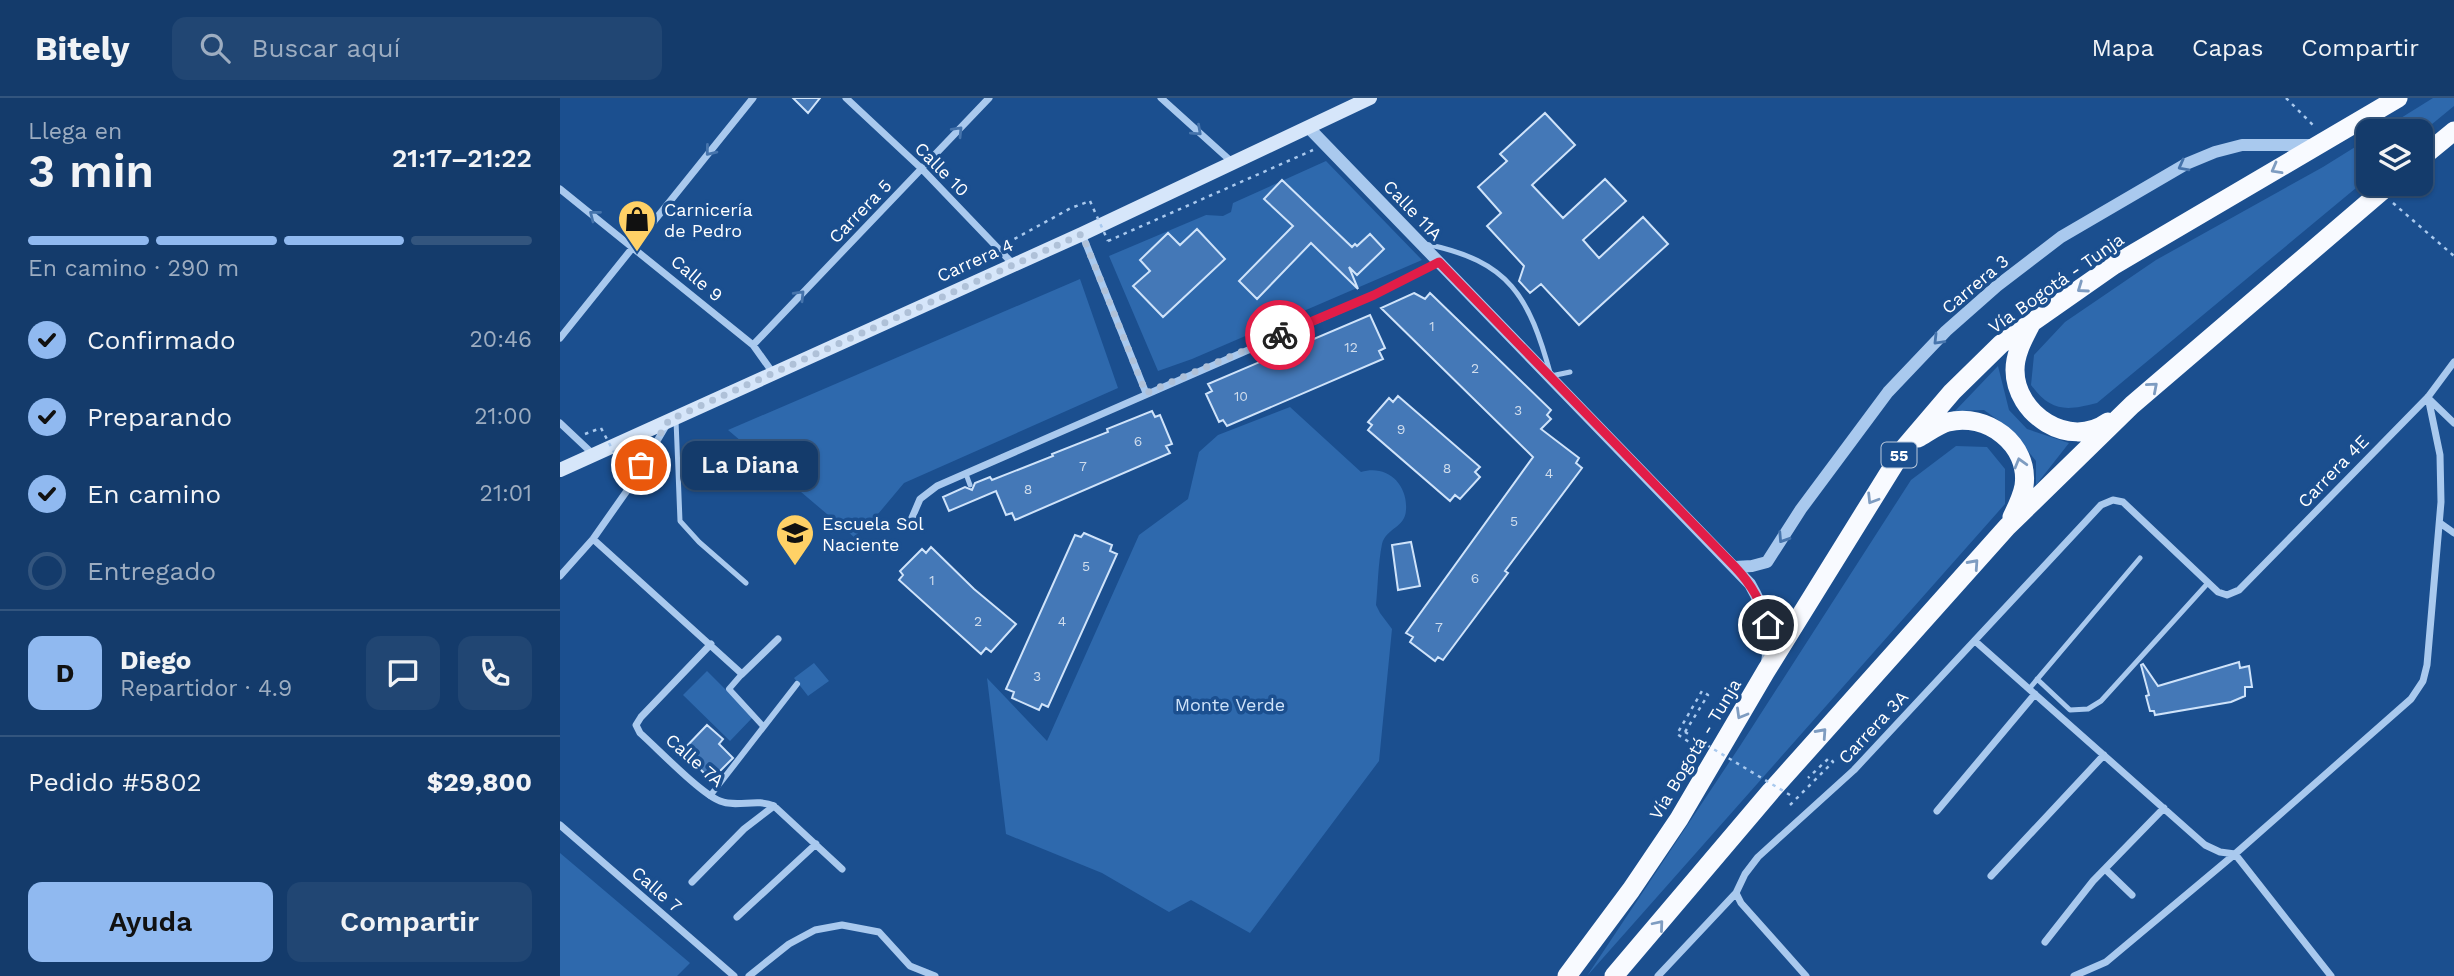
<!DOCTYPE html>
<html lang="es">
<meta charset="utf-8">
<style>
:root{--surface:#143b6b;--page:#214673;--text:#f1f3f6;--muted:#9dadc1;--line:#33557e;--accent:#90b9f0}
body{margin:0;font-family:"Work Sans",sans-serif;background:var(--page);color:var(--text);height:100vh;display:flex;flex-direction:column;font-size:26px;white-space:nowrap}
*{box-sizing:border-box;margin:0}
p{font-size:23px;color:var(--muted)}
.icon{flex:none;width:38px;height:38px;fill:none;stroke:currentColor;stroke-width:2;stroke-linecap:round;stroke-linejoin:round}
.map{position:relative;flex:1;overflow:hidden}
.panel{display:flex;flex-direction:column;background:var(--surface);width:560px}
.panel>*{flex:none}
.tools{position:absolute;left:1796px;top:21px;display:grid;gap:14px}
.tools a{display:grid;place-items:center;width:77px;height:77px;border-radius:14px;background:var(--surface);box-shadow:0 2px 5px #0004,0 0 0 2px var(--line);font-size:35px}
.pin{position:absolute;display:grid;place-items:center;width:60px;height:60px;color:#fff;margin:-30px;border:4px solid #fff;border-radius:50%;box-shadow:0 2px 7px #0007}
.courier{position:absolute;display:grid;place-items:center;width:70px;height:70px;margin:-35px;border:5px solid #e11d48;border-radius:50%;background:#fff;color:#222;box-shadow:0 2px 9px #0007}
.bubble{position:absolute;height:49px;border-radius:14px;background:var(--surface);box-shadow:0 2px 5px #0004,0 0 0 2px var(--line);font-size:23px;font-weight:600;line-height:49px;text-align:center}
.head em{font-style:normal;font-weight:600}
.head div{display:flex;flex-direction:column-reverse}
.head{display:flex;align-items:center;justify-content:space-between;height:119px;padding:0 28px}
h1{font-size:46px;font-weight:600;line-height:52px}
.bar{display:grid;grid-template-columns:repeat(4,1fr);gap:10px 7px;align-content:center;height:84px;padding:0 28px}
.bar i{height:9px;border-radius:5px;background:var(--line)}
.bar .on{background:var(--accent)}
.bar p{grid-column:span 4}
.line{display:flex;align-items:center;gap:18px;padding:0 28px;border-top:2px solid var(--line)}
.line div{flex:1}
.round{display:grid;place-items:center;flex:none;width:74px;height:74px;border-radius:14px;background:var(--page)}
ol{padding:0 28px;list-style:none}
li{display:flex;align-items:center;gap:21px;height:77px}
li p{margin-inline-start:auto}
li .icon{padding:7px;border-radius:50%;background:var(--accent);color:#111;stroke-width:4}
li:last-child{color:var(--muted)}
li i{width:38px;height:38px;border:4px solid var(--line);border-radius:50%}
.primary-button{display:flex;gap:14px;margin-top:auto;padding:14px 28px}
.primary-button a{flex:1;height:80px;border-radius:14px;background:var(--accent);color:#111;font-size:28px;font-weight:600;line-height:80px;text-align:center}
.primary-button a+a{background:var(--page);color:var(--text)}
header{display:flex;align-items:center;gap:42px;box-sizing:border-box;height:98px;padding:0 35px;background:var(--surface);border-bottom:2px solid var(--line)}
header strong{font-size:33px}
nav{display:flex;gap:38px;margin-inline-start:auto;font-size:24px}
.search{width:490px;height:63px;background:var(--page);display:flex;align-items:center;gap:18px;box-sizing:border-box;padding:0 24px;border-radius:14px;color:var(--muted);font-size:26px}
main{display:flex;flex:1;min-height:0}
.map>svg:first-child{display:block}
.green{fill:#2e69ad}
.building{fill:#4478b7;stroke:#cfe3fa;stroke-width:2}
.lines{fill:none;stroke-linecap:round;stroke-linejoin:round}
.path{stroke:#a9c9ee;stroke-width:2.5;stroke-dasharray:3.5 5;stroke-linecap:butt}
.service{stroke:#a9c9ee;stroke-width:5}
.pedestrian{stroke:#a9c9ee;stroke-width:6}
.minor{stroke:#a9c9ee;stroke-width:7}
.tertiary{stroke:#a9c9ee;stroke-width:12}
.secondary{stroke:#d6e6fa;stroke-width:14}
.trunk{stroke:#f8faff;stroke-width:19}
.path-bridge{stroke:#a9c9ee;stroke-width:2.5;stroke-dasharray:3.5 5;stroke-linecap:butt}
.oneway{stroke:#4674ac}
.oneway2{stroke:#7e9cc1}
.done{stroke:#afc1d8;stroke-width:7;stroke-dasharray:0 12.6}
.route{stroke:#e11d48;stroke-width:9}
.labels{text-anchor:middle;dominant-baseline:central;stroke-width:7;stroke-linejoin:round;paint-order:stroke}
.number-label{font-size:14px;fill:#d0dded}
.shield{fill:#1b4f8f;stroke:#bbcadd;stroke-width:2}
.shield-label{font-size:16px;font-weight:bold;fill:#fff}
.street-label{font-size:18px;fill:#fff;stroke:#1b4f8f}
.poi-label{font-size:18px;fill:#fff;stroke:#1b4f8f;text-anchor:start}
.park-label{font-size:18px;fill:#cfe3fa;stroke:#1b4f8f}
</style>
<header>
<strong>Bitely</strong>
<div class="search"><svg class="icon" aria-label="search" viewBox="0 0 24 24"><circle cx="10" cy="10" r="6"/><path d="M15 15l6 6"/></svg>Buscar aquí</div>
<nav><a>Mapa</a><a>Capas</a><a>Compartir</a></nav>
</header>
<main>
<section class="panel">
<div class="head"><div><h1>3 min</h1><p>Llega en</p></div><em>21:17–21:22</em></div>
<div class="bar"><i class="on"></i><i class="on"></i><i class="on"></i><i></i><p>En camino · 290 m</p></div>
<ol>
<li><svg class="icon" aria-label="check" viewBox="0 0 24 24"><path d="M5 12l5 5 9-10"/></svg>Confirmado<p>20:46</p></li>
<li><svg class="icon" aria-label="check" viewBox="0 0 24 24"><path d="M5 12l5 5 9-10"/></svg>Preparando<p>21:00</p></li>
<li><svg class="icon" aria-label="check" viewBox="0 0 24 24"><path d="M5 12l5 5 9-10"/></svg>En camino<p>21:01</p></li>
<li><i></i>Entregado</li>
</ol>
<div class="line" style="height:126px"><b class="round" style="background:var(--accent);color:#111">D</b><div><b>Diego</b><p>Repartidor · 4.9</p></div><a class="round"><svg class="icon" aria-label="chat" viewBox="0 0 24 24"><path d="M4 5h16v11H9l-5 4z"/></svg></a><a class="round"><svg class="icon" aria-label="phone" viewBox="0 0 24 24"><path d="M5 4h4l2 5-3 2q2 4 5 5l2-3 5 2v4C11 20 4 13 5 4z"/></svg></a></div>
<div class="line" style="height:91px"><div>Pedido #5802</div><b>$29,800</b></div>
<div class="primary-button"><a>Ayuda</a><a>Compartir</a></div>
</section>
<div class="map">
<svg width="1894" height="878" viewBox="0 0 1894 878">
<rect width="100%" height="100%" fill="#1b4f8f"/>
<path class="green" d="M1873,0h21v8l-34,28v-3h-40z
M1808,41v39l-271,225c-31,8 -46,9 -66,-18l3,-30 31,-33 91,-62 167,-93z
M766,63l96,99 -230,99 -34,12 -49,-115 97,-41 17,1 8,-4 2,-9z
M520,181l38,109 -214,95 -26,31 -24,23 -126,-107z
M1438,268l11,44 18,19 42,14 -33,42v-24l-27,-33 -25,-18 -29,1z
M730,309l71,65c25,-8 47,11 45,38 -1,18 -20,18 -24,34 -4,20 -4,41 -6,61l4,8 12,16 -13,132 -129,172 -59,-33 -22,12 -67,-39 -96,-39 -19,-156 60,63 92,-206 49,-36 11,-47 19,-17z
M1396,348l31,1 18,22v35l-418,472 153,-230 171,-266z
M254,565l15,18 -21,15 -14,-18z
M147,573l46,46 -23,24 -47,-46z
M0,755l130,110 -13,13h-117z"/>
<path class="building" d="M233,0h27l-12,15z
M985,15l30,32 -43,40 31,33 42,-39 21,22 -43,39 16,18 44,-41 25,27 -89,81 -38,-41 -11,9 -11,-12 5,-15 -37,-40 14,-13 -23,-26 29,-26 -7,-7z
M722,82l70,67 3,-3 2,2 13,-12 14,15 -27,26 -8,-8 9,22 -47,-46 -54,56 -18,-18 54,-55 -29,-27z
M637,131l28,30 -62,58 -30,-31 17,-15 -10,-11 28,-27 12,12z
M854,195l11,6 5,-6 121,117 -4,5 4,4 -10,10 38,29 -3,5 6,5 -77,103 3,2 -65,87 -5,-3 -3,4 -25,-19 3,-5 -7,-4 127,-176 -152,-149z
M810,217l15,33 -6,3 4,8 -156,67 -4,-6 -4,2 -13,-28 6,-3 -4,-7z
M838,298l82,71 -5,5 5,5 -20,22 -5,-4 -5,6 -82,-71 4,-5 -4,-3 21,-24 4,4z
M592,313l3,6 5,-2 12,29 -6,2 4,7 -155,67 -3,-7 -6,2 -10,-24 -47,20 -6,-14 22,-10 7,3 3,-7 15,-6 2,3 61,-24 -1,-2 56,-22 -1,-3z
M524,435l28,12 -2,6 7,3 -69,153 -6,-3 -3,6 -27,-12 2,-6 -8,-3 69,-154 6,2z
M851,444l9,44 -22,4 -6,-45z
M371,449l43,42 42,35 -25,28 -5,-4 -5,6 -82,-74 4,-5 -3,-4 22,-22 4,4z
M1679,564l1,6 9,-2 3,21h-7v9l-14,6 -76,13 -1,-4h-4l-4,-15 3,-1 -8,-30 2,-1 15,22z
M147,627l16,14 -4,5 14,14 -22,22 -29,-29z"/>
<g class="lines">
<path class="path" d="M1726,0l30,30
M1833,105l61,53
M548,143l205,-91
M447,145l64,-35 19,-7
M25,336l16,-6
M1125,634l23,-37 -6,-4 -25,43 24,16
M1230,707l43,-43 -4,-4 -21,20"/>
<path class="service" d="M865,146c85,17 104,52 126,132l19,-4
M116,322l4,101 19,21 47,41
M406,376l4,11
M1477,581l33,31 18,-1 13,-8 107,-118
M1469,591l111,-131"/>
<path class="pedestrian" d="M182,576l-13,15 34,37
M150,698l87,-112"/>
<path class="minor" d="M286,0l76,71 91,95
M601,0l72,65
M0,91l193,156 20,28
M522,136l64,159
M0,240l193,-240
M193,247l236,-247
M1868,300l26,25
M0,325l34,32
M351,422l9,-21 17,-13 437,-191 65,-33
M1880,425l14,10
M33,441l149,135 36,-35
M0,478l33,-37 38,-54 36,-61
M1415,543l230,204 15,7 15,2 96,122
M151,546l-70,73 -5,8 4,8c18,16 61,61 80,68 17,7 37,-3 54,5l68,63
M1377,713l98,-117
M0,727l174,151
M1545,771l27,26
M1431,778l113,-121
M132,784l52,-53 30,-23
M1176,795l5,10 65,73
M177,819l79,-73
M1485,844l48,-61 71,-73
M189,878l40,-32 26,-14 27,-5 37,7 31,34 25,10
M1098,878l78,-83 9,-19 13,-17 96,-87 247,-265 12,-5 10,2 95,90 9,3 12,-5 189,-193 26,-35
M1514,878l32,-14 129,-108 176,-155 12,-18 4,-16 14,-163 -1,-47 -12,-58"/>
<path class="tertiary" d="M749,30l441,456c15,26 22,50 17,79
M1175,469l17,-1 15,-4 34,-53 87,-117 58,-61 51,-45 64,-49 125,-73 29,-12 27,-7h74"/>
<path class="secondary" d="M0,372l522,-236 288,-136"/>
<path class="trunk" d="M1860,61l34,-28
M1471,226c-7,14 -16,29 -16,46 0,44 54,80 93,52
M1358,340c9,-5 20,-13 30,-16 38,-10 82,22 76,64 -2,11 -7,21 -12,31
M1007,878l64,-86 48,-71 87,-148 139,-224 47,-55 49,-48 113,-79 284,-167
M1054,878l157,-185 236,-264 125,-122 258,-221"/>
<path class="path-bridge" d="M530,103l18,40
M41,330l23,43
M1125,634l105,63"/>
</g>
<defs><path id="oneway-chevron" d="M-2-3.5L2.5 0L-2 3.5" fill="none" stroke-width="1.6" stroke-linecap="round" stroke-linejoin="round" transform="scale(1.75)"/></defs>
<g class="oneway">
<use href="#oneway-chevron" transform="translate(398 33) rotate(-46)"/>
<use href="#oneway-chevron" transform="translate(637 33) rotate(42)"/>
<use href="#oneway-chevron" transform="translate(150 53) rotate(129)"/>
<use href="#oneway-chevron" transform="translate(1623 68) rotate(152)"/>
<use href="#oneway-chevron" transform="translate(34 117) rotate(-142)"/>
<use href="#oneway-chevron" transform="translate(240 197) rotate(-46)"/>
<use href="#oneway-chevron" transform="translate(1378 242) rotate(134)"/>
<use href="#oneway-chevron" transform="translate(1223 440) rotate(123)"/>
</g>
<g class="oneway2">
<use href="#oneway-chevron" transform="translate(1716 71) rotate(151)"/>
<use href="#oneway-chevron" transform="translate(1522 190) rotate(145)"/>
<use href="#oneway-chevron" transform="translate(1593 289) rotate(-41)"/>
<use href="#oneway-chevron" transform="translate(1460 365) rotate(-106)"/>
<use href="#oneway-chevron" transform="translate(1312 401) rotate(122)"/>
<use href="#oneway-chevron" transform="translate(1414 466) rotate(-48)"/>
<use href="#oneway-chevron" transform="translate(1181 616) rotate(120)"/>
<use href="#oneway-chevron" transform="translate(1262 635) rotate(-48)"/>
<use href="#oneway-chevron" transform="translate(1099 827) rotate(-50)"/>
</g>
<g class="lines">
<path class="done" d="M81,367l28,-45 413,-186 64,159 134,-58"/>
<path class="route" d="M720,237l94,-40 65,-33 296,305c17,18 26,35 33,58"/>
</g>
<defs>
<symbol id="shop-pin" viewBox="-11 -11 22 30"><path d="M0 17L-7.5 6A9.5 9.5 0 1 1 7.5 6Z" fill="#ffd166" stroke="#1b4f8f"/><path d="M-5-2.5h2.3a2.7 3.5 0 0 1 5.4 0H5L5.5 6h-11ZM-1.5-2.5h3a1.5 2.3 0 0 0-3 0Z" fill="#111"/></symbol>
<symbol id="school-pin" viewBox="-11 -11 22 30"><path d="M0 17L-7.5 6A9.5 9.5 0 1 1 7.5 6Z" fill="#ffd166" stroke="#1b4f8f"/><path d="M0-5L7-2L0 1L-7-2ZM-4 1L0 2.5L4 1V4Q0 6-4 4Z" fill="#111"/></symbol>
</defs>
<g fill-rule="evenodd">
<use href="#shop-pin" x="55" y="99" width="44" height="60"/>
<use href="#school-pin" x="213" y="413" width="44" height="60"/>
</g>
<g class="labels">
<g class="number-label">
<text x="872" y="228">1</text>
<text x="791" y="249">12</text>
<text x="915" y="270">2</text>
<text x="681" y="298">10</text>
<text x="958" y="312">3</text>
<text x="841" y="331">9</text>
<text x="578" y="343">6</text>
<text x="523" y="368">7</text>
<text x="887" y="370">8</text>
<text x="989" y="375">4</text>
<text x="468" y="391">8</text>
<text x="954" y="423">5</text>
<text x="526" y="468">5</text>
<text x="915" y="480">6</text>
<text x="372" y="482">1</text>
<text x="418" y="523">2</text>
<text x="502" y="523">4</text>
<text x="879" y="529">7</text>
<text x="477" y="578">3</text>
</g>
<rect class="shield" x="1321.5" y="344.5" width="35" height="25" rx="5"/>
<g class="shield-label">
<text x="1339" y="357">55</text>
</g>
<g class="street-label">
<text transform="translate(382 71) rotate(45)">Calle 10</text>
<text transform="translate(853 112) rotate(46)">Calle 11A</text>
<text transform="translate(300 113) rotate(-46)">Carrera 5</text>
<text transform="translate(415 162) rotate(-24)">Carrera 4</text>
<text transform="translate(137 180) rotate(40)">Calle 9</text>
<text transform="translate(1496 185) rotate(-35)">Vía Bogotá - Tunja</text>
<text transform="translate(1415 186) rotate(-40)">Carrera 3</text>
<text transform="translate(1773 373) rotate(-46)">Carrera 4E</text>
<text transform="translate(1313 629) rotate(-47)">Carrera 3A</text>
<text transform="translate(1135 651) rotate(-59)">Vía Bogotá - Tunja</text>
<text transform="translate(135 662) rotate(41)">Calle 7A</text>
<text transform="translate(97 791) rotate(41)">Calle 7</text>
</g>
<g class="poi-label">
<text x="104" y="111">Carnicería<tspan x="104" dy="21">de Pedro</tspan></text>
<text x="262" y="425">Escuela Sol<tspan x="262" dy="21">Naciente</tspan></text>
</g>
<g class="park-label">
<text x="670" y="606">Monte Verde</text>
</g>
</g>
</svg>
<div class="tools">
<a><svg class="icon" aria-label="layers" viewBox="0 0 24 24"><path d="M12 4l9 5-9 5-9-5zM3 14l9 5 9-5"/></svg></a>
</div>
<div class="pin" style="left:81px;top:367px;background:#ea580c"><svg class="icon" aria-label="bag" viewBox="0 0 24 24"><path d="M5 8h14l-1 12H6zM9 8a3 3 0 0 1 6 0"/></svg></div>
<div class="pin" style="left:1208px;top:527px;background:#1f2937"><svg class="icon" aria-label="home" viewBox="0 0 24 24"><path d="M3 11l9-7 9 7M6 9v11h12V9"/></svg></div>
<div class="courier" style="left:720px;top:237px"><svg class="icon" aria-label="bike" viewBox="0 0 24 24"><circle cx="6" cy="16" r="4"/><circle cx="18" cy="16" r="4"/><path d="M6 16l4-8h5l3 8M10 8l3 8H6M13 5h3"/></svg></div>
<div class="bubble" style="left:122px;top:343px;width:136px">La Diana</div>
</div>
</main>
